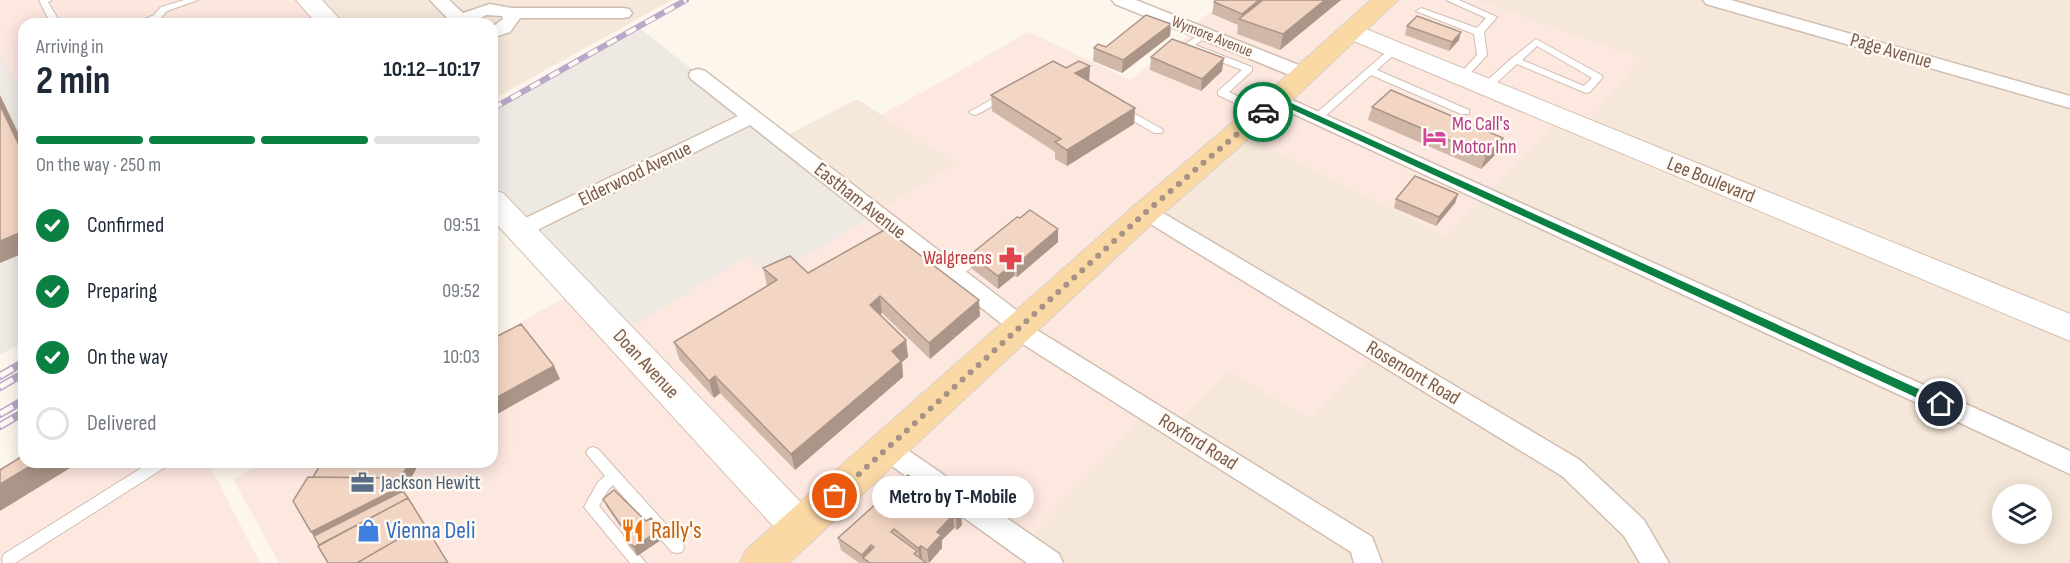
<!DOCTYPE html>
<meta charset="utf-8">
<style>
:root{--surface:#fff;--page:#f6f6f7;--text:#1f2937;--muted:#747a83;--line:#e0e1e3;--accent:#0b8043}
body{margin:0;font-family:"Sofia Sans Condensed",sans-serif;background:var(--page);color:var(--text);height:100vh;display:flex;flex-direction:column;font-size:22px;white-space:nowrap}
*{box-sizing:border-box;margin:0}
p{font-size:20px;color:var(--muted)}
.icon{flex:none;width:33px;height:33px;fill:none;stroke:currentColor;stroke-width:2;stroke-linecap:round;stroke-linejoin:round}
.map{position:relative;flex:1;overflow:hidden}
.drawer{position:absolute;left:18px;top:18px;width:480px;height:450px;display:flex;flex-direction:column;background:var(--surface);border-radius:18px;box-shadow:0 3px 15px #0003}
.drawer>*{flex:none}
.buttons{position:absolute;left:1992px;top:484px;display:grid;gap:12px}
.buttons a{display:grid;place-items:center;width:60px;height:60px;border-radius:50%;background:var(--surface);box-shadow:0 3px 15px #0003;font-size:30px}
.pin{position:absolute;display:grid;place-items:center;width:51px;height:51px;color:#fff;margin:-26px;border:3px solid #fff;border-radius:50%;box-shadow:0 2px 6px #0007}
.courier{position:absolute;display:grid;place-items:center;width:60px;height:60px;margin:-30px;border:4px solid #0b8043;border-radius:50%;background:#fff;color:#222;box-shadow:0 2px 8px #0007}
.bubble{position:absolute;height:42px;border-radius:21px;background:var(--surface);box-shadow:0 3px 15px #0003;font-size:20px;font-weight:700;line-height:42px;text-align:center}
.headline em{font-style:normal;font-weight:700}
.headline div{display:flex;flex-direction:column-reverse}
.headline{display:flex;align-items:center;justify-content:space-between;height:102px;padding:0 18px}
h1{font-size:39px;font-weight:700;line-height:45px}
.bar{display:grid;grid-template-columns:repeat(4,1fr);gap:9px 6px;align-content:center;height:72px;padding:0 18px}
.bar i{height:8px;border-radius:4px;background:var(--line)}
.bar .active{background:var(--accent)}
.bar p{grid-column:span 4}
ol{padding:0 18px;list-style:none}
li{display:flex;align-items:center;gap:18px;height:66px}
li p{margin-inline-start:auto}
li .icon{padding:6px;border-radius:50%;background:var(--accent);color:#fff;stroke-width:4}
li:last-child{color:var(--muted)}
li i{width:33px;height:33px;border:3px solid var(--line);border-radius:50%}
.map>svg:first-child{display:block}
.residential{fill:#f5e8da;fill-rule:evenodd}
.commercial{fill:#fde8e0}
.industrial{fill:#efe9e4}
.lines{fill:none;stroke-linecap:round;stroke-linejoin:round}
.lane-casing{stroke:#d1beb0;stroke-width:2}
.street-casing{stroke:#d1beb0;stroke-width:3}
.secondary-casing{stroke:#d6c0b0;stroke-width:2}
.primary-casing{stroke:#dad1cd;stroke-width:2}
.lane{fill:#fff;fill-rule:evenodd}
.street{fill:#fff;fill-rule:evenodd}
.secondary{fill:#fff;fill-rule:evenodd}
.primary{fill:#fbd9a5;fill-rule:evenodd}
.rail-far1-casing{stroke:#b9a8c9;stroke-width:6}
.rail-casing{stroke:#b9a8c9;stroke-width:8}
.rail-far1{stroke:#fffaf3;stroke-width:4;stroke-dasharray:11;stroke-linecap:butt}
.rail{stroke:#fffaf3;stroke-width:5;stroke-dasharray:15;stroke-linecap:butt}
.wall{fill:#d1b7a8}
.shaded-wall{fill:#aa9588}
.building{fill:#f3d5c3;stroke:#aa9588;stroke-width:1.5}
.route{fill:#0b8043}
.done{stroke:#a89285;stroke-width:6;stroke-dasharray:0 10.8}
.labels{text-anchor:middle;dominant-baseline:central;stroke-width:5;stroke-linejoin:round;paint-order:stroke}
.far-street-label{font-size:16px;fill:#7a5c4d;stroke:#fffaf3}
.street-label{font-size:20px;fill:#7a5c4d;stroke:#fffaf3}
.hotel-label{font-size:20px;fill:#b23c85;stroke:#fffaf3;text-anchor:start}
.health-label{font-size:20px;fill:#be3a42;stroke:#fffaf3;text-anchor:end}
.service-label{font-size:20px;fill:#4e5e75;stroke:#fffaf3;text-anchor:start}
.near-shop-label{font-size:24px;fill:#366cbe;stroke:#fffaf3;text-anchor:start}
.near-food-label{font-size:24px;fill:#c56008;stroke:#fffaf3;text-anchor:start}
</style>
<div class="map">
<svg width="2070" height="563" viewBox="0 0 2070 563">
<rect width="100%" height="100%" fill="#fdf6ec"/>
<path class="residential" d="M308,0h364l-180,100v-76h-161z
M1475,0h595v563h-1021l-27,-19 126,-133 24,15 56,-56 83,49 -165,-207 93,-80 207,104 114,-119 80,-58zM2002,495h40v39h-40z
M857,99l99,64 -80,51 -96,-75z"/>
<path class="commercial" d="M0,0h308l23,24h-307v74l-24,-47z
M1225,0h250l166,59 -58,68 -23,-9 -114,118 -207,-103 -93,78 231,140 -66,68 -83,-49 -56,56 -24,-14 -125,132 26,19h-770l-46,-84 32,-17h227v-124l72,-40 3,3 3,-1 48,34 130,-79 25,22 183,-114 -75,-48 148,-83 101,48 65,-49 -5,-3z
M61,462h147l52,101h-260v-62z"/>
<path class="industrial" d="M638,27l238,187 -104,63 -24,-21 -130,79 -126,-135v-91z
M0,51l24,47v244l-24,13z"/>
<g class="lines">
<defs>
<path id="lane" d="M39,0h13l-4,2 13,22h-10z
M184,0h14l-31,11 -7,8 -13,5h-13l20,-9 7,-8z
M1446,0h13l38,17 -13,15 3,23 -22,24 -3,1 -5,-3 20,-22 -3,-21 -58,-23 5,-3 3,1 53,19 9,-10z
M1205,31l5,3 -15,11 57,22v4l-23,21 37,18v4h-8l-40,-19v-4l24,-21 -57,-22v-4z
M1536,39l65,36 2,2 -13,15 -4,1 -69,-29 -27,25h-8v-4l30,-27zM1537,46l55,32 -8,8 -62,-26z
M1395,46l5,3 -2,2 -21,19 92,40v4h-8l-90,-39 -50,45h-8l-1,-2 1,-2 79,-69z
M1005,92l5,3 -1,2 -31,17 -4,1 -5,-3z
M1121,106l41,23 1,2 -1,2h-8l-37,-22 -1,-2z
M984,248l4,1 2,3 -2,3 -29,22h-8l-2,-3 2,-3z
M593,447l5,2 84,93 2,5 -2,5 -5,1 -5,-1 -59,-67 -5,5 -9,16 47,57h-16l-46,-56 14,-25 7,-6 -19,-23 2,-4z
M151,462h18l-2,4 -152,97h-12l-1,-4 2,-5z"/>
<path id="street" d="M430,0h19l14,13 27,-9 21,4h112l6,1 3,4 -3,4 -6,1h-103l-10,14 -18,6v-11l11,-8 -1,-3 -16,-1 -15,9h-18z
M1112,0h24l175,70 2,4 -2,4h-14l-182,-74z
M1703,0h28l339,96v12l-364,-104z
M698,69l7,2 324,249 3,7 340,210 10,26h-28l-3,-11 -341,-216 -3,-8 -257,-203 -223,110 -8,2 -8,-2 -3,-5 3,-5 227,-109 -47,-37 -2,-4 2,-4z
M1277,93l793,358v23l-800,-371 -2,-4 2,-4z
M1146,205l7,2 427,253 64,60 25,43h-29l-16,-27 -62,-60 -423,-259 -4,-5 4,-5z
M887,439l9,3 163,112 4,9h-36l-149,-107 -4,-7 4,-7z"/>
<path id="secondary" d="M296,0h26l22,24h-27z
M1351,23l719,291v27l-728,-305 -4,-5 4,-5z
M492,190l11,3 311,323 6,12 -6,12 -14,5 -14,-5 -294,-321z"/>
<path id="primary" d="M1371,0h27l-111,105 -130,114 -368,344h-49l6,-13 389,-345 132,-112z"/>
</defs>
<use href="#lane" class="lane-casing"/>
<use href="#street" class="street-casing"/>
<use href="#secondary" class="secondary-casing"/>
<use href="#primary" class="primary-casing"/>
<use href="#lane" class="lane"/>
<use href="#street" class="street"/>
<use href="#secondary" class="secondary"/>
<use href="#primary" class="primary"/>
<defs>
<path id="rail-far1" d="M492,109l194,-109"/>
<path id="rail" d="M0,376l24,-14
M0,387l24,-14
M0,414l24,-14
M0,426l24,-14"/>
</defs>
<use href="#rail-far1" class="rail-far1-casing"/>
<use href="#rail" class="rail-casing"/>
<use href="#rail-far1" class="rail-far1"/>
<use href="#rail" class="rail"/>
</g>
<path class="wall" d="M1341,0l-61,50 -43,-16 1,-9 -26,-11 2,-12z
M1171,24l-1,12 -48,37 -29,-12 1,-13 12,-1z
M1407,26l52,14 -10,11 -44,-16z
M1151,57l71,14 -21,20 -51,-21z
M1090,66l-1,15 46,27 -1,16 -67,42 -12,-7v-7l-63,-41 -1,-16 75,-27z
M1372,107l131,31 -4,13 -18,18 -113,-49z
M1458,194l-3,9 -19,23 -42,-18 2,-9z
M1020,218l38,11v13l-41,35 -3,-1 -16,13 -27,-21 -1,-13z
M763,268l45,5 172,43 -50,43 -48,-46 -2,2 26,25 2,17 -6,5 1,15 -108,93 -75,-77 -6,5 -35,-39 -5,-17 93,-56z
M322,462h97l-5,11 -10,17h-1l13,20 18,30 -115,5 -8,-13 2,-55z
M603,499l58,30 3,9 -27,18 -9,-11 -4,-9 2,-1 -19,-28z
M961,513l1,12 -5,5 -3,-2 -12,12v8l-13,15 -7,-4 5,4h-68l-18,-13 -3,-12z"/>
<path class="shaded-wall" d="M1259,0h13l-31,19 1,-5z
M1325,0h16l-61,50 3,-16z
M1171,24l-1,12 -48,37 1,-13z
M1461,32l-2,8 -10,11 3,-9z
M1224,58l-2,13 -21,20 1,-12z
M1090,66l-1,16 -14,-9z
M0,95l24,50v11l-24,-51z
M1135,108l-1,16 -67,42v-16z
M1503,138l-4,13 -18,18 5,-13z
M1458,194l-3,9 -19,23 3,-9z
M1058,229v13l-41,35v-13z
M24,231v22l-24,10v-22z
M1014,263v13l-16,13v-13z
M880,296l2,17 -10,9 -2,-17z
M979,300l1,16 -50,43 -1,-16z
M906,340l2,17 -6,5 1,15 -108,93 -4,-16 101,-103z
M554,366l6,13 -68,38v-17z
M715,376l5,17 -6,5 -5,-17z
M37,462h43l-80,49v-27z
M407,462h12l-5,11z
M409,464l5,9 -10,17 -6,-8z
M400,487l9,12 -88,46 -10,-13z
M961,513l1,12 -5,5 -1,-12z
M953,515l1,13 -12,12v8l-13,15 -2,-13 10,-18z
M661,529l3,9 -27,18 -3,-9z
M871,545l3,12 -11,1 1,5 -2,-8z
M921,546l1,13 -2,2 -2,-13z"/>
<path class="building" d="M1216,0h43l-17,14 -28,-12z
M1263,0h62l-42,34 -44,-15z
M1146,15l25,9 -48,36 -29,-12 4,-4 8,3z
M1417,16l44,16 -9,10 -45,-16z
M1172,39l52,19 -22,21 -51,-22z
M1053,61l13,7 13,-7 11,5 -15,7 60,35 -68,42 -12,-8 6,-3 -70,-44z
M1391,90l112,48 -17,18 -114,-49z
M0,105l24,51v75l-24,10z
M1415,176l43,18 -19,23 -43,-18z
M1030,210l28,19 -41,35 -3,-1 -16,13 -28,-21 47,-38 3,1z
M886,229l93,71 -50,43 -49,-47 -10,9 36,35 -14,11 9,10 -110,93 -76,-78 -6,5 -35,-39 103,-62 -14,-12 27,-12 18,17z
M521,324l33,42 -62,34v-61z
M24,455v7h13l-37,22v-14z
M322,462h2l85,2 -11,18h-1l-3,-4 -81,-1z
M908,475l53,38 -5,5 -3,-3 -16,17 4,3 -14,15 -6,-4 -3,2 -24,-19 -3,3 26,19 -3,3 13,9h-57l-7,-5 11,-11 -3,-2 -9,10 -24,-17z
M308,477l86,1 6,9 -89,45 -18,-31z
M614,490l32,31 5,-3 10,11 -27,18 -10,-11 3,-2 -24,-35z
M403,491l5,7 -89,47 -5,-9z
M408,498l18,29 -2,-3 -67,39h-29l-10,-17z
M424,524l24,39h-91z"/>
<path class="route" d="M1274,98h6l665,303 1,3 -5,4 -4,-1 -659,-304 -12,10h-6v-3z"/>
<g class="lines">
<path class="done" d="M835,496l311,-284 117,-100"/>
</g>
<defs>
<symbol id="hotel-bare" viewBox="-9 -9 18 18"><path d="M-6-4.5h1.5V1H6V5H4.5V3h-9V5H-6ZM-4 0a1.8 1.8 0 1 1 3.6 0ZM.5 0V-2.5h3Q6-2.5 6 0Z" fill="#d1479c" stroke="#fffaf3" stroke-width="2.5" paint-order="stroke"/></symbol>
<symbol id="pharmacy-bare" viewBox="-9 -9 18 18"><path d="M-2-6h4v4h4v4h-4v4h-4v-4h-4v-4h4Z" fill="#e0444e" stroke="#fffaf3" stroke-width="2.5" paint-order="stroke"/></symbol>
<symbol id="office-bare" viewBox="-9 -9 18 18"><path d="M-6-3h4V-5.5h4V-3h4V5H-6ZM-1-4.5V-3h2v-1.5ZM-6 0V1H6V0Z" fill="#5c6f8a" stroke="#fffaf3" stroke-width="2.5" paint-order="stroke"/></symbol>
<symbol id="shop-bare" viewBox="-9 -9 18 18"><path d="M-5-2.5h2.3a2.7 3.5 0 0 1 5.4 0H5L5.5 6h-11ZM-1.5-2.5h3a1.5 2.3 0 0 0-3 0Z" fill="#3f7fe0" stroke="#fffaf3" stroke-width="2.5" paint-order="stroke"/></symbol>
<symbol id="restaurant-bare" viewBox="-9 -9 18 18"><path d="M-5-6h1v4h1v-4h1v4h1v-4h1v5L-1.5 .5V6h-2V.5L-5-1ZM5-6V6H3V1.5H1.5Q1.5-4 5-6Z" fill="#e8710a" stroke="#fffaf3" stroke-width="2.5" paint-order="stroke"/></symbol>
</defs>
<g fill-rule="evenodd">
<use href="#hotel-bare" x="1418" y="120" width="33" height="33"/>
<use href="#pharmacy-bare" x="994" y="242" width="33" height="33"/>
<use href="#office-bare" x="346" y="466" width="33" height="33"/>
<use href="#shop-bare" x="352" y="514" width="33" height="33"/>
<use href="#restaurant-bare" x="616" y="514" width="33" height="33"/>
</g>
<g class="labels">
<g class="far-street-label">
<text transform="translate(1212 37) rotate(22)">Wymore Avenue</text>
</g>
<g class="street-label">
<text transform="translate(1891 51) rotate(16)">Page Avenue</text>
<text transform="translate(635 174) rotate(-26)">Elderwood Avenue</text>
<text transform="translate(1711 180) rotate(22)">Lee Boulevard</text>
<text transform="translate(860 201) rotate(38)">Eastham Avenue</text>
<text transform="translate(646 364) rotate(47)">Doan Avenue</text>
<text transform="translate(1413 373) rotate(31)">Rosemont Road</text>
<text transform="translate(1198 442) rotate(32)">Roxford Road</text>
</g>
<g class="hotel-label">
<text x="1452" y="124">Mc Call's<tspan x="1452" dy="23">Motor Inn</tspan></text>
</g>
<g class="health-label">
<text x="992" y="258">Walgreens</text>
</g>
<g class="service-label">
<text x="381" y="483">Jackson Hewitt</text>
</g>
<g class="near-shop-label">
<text x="386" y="530">Vienna Deli</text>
</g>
<g class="near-food-label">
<text x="651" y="530">Rally's</text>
</g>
</g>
</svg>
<div class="buttons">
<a><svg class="icon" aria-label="layers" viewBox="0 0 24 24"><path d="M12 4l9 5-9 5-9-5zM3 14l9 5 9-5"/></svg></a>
</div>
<div class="pin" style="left:835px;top:496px;background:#ea580c"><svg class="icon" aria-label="bag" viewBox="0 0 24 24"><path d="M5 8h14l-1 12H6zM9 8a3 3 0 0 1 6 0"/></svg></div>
<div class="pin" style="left:1941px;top:404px;background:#1f2937"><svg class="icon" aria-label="home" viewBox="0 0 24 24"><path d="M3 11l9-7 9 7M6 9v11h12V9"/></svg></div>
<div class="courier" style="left:1263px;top:112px"><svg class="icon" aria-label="car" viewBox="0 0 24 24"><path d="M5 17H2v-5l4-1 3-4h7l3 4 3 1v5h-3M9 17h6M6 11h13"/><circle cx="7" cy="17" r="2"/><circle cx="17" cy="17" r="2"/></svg></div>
<div class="bubble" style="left:872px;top:476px;width:162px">Metro by T-Mobile</div>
<section class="drawer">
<div class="headline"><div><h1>2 min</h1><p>Arriving in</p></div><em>10:12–10:17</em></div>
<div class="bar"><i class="active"></i><i class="active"></i><i class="active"></i><i></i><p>On the way · 250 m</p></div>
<ol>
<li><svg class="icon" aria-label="check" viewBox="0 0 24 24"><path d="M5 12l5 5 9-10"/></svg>Confirmed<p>09:51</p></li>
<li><svg class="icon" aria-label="check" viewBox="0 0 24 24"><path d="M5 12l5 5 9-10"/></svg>Preparing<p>09:52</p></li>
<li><svg class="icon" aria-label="check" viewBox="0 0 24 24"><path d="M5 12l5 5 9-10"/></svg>On the way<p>10:03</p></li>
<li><i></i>Delivered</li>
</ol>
</section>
</div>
